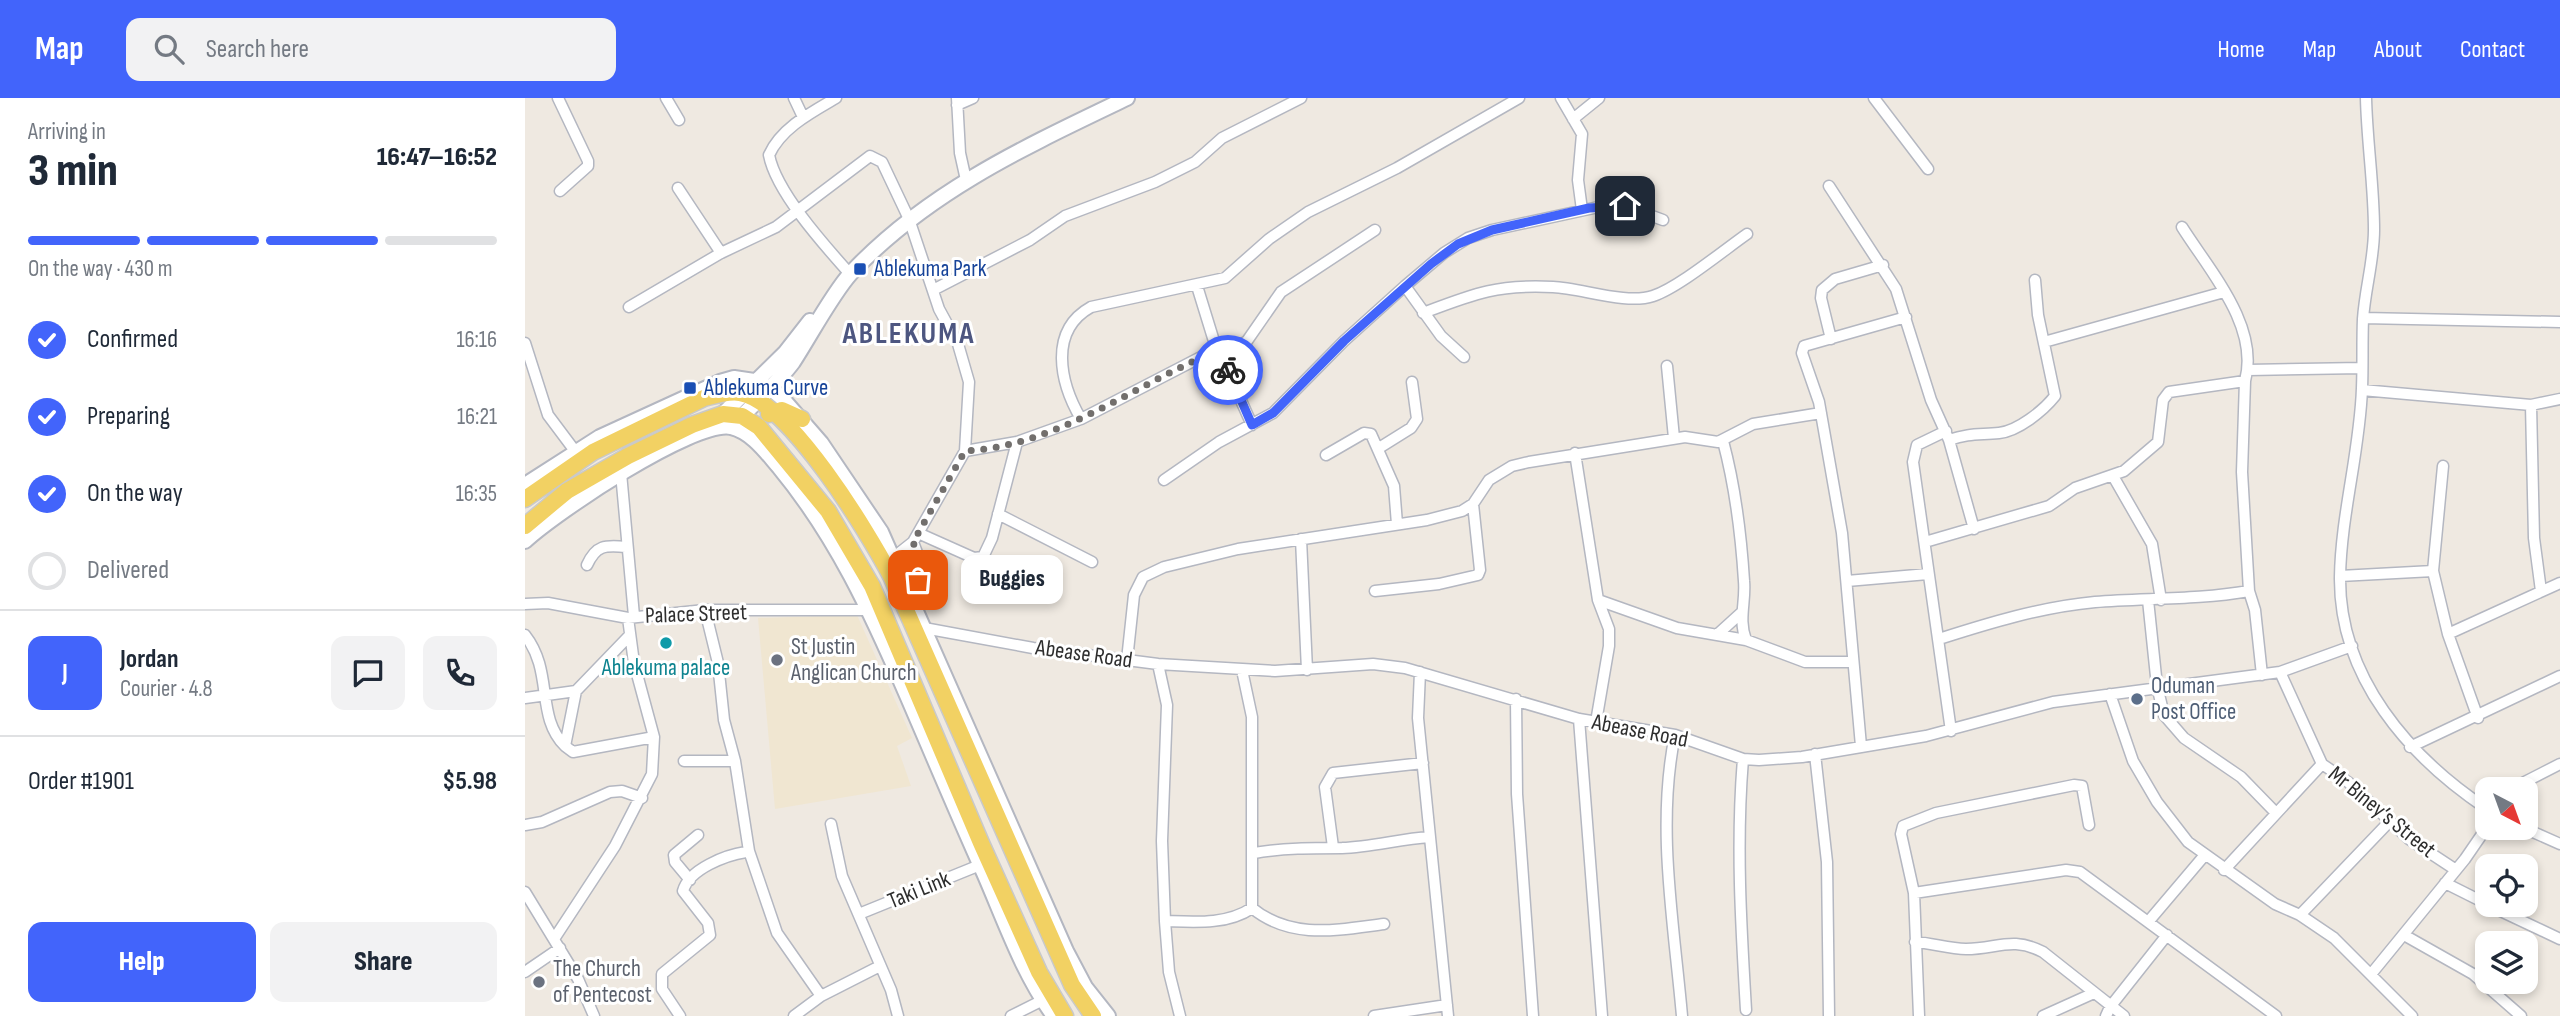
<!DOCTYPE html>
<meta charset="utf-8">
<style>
:root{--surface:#fff;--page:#f2f2f3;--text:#1f2937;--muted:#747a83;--line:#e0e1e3;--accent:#4264fb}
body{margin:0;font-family:"Sofia Sans Condensed",sans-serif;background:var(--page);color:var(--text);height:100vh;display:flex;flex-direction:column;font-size:26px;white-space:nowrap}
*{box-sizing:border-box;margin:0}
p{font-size:23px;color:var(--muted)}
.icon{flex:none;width:38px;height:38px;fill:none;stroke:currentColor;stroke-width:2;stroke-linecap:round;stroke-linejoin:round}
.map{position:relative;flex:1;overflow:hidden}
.details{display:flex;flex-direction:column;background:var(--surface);width:525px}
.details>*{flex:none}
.needle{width:46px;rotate:139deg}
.fabs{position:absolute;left:1950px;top:679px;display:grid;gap:14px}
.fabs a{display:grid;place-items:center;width:63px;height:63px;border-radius:14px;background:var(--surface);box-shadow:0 4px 10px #0003;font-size:35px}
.pin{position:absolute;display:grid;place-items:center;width:60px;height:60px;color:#fff;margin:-30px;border-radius:14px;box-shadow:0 4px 10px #0006}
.courier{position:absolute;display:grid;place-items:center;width:70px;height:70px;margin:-35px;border:5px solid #4264fb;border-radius:50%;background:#fff;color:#222;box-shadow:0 2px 9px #0007}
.bubble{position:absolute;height:49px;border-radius:14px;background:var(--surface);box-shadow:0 4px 10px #0003;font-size:23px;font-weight:800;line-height:49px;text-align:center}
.overview em{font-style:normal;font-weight:800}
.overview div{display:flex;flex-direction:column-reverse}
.overview{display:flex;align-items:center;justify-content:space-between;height:119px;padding:0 28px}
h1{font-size:46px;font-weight:800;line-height:52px}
.bar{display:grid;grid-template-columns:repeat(4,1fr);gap:10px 7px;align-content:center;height:84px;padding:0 28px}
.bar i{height:9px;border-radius:5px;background:var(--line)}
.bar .selected{background:var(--accent)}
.bar p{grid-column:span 4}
.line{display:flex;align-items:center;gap:18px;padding:0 28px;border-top:2px solid var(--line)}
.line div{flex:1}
.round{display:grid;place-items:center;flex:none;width:74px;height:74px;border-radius:14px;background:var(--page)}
ol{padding:0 28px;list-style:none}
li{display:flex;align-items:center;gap:21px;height:77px}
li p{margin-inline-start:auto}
li .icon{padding:7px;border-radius:50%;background:var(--accent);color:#fff;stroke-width:4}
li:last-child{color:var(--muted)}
li i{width:38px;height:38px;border:4px solid var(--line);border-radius:50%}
.cta{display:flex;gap:14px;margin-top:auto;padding:14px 28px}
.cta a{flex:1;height:80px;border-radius:14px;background:var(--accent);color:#fff;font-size:28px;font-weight:800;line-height:80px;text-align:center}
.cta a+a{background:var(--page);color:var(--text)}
header{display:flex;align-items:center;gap:42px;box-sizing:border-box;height:98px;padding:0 35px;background:var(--accent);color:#fff}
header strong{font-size:33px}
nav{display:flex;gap:38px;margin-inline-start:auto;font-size:24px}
.search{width:490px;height:63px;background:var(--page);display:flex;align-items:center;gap:18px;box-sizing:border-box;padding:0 24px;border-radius:14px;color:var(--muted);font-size:26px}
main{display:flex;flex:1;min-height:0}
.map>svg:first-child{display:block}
.education{fill:#f0e6d1}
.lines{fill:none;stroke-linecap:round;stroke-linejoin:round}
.street-casing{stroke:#b4b7c1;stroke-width:13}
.secondary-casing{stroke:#b4b7c1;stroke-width:18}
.primary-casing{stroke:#c9c9c9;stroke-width:19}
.street{stroke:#fff;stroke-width:10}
.secondary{stroke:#fff;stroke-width:14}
.primary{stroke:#f2d163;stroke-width:16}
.done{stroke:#726f6d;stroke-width:7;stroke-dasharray:0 12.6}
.route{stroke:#4264fb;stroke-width:9}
.transit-dot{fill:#1a4fb4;stroke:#fff;stroke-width:2.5}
.culture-dot{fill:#0f9aa8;stroke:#fff;stroke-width:2.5}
.worship-dot{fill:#6b7280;stroke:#fff;stroke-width:2.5}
.service-dot{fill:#5c6f8a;stroke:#fff;stroke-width:2.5}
.labels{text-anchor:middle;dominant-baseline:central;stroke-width:6;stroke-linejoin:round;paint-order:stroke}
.transit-label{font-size:23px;fill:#164399;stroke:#fff;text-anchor:start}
.street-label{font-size:23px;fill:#2e2e2e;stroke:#fff}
.worship-label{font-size:23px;fill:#5b616d;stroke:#fff;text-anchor:start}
.culture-label{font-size:23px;fill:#0d838f;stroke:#fff}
.service-label{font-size:23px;fill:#4e5e75;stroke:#fff;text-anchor:start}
.district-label{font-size:30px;font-weight:bold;letter-spacing:2px;fill:#4d5680;stroke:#fff}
</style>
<header>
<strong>Map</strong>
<div class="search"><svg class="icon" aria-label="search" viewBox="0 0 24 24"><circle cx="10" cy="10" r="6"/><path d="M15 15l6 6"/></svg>Search here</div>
<nav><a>Home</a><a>Map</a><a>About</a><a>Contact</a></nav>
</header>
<main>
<section class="details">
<div class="overview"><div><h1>3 min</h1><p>Arriving in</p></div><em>16:47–16:52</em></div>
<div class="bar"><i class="selected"></i><i class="selected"></i><i class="selected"></i><i></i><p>On the way · 430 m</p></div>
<ol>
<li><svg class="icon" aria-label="check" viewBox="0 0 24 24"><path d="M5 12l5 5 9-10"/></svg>Confirmed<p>16:16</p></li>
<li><svg class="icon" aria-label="check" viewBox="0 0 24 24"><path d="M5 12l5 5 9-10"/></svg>Preparing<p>16:21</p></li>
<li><svg class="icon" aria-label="check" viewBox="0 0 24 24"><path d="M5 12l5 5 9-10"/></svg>On the way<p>16:35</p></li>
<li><i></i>Delivered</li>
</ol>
<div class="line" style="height:126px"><b class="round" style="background:var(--accent);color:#fff">J</b><div><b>Jordan</b><p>Courier · 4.8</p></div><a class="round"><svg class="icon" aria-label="chat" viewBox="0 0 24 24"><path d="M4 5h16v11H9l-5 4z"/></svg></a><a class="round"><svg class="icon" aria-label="phone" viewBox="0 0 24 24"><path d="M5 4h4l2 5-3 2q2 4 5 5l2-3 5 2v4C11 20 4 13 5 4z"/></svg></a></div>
<div class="line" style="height:91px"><div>Order #1901</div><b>$5.98</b></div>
<div class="cta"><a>Help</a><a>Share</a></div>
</section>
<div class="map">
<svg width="2035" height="918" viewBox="0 0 2035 918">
<rect width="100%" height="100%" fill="#efe9e1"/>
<path class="education" d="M332,517l55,123 -15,8 14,40 -136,23 -17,-191z"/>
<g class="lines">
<defs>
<path id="street" d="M33,0l30,63v5l-28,25
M141,0l13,22
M269,0l9,19
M311,0c-24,14 -55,30 -67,57 7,37 56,91 81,119
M432,0l3,55 6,27
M1036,0l21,36 -4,46 4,30
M1349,0l54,71
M1841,0c1,44 8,88 8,132 0,30 -9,59 -11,89 -1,23 0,46 -1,69 -2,63 -21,126 -22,189 -1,100 69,180 147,232
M432,7l16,-7
M1048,21l26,-21
M1304,88l67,103 35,111 18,40 25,89
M153,90l43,65
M1657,129c27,43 78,99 63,154l-3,91 7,119 6,19 7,65
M672,188l16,52 39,87
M880,188l36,50 23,21
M410,191l95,-49 35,-24 90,-34 40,-20 27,-24 79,-40
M104,209l92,-54 55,-26 94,-71 12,6 27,57 30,90 19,35 11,38 -4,69 -52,91 -19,15
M898,215c50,-19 74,-29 130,-26 28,1 73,18 100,9 25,-8 71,-46 94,-62
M1838,220l197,4
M1306,241l-10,-41 1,-8 13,-11 48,-14
M1519,244l180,-50
M0,245l23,72 27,36
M1142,268l7,72
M1723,272l114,-2
M1837,292l169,15
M556,321c-21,-36 -33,-88 10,-112l134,-29 44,-39 39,-27 89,-44 122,-70
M1421,333l-29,14 -4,17 38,269
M1424,342c20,-7 31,-5 50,-7 19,-2 44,-22 56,-37l-17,-81 -3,-35
M1198,343c12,45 18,92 21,140 2,21 -6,38 2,59
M854,350l32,-20 6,-9 -5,-37
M440,353l52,-9 64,-23 120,-62 18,-7 15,-1 13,-8 34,-49 94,-62
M1050,355l23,147
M801,357l38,-22 7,1 23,52 3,38
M1918,368l-10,105 15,63 30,84
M96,375l13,143
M1588,378l39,68 9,56
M639,382l55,-38 54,-29 71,-72 61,-55 39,-33 24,-15 24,-8 111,-24h22l38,14
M473,416l94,48
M393,435l56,25 9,-1 9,-19 25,-96
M776,441l6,131
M1400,444l124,-36 26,-18 49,-17 34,-29 5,-42 6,-8 76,-11
M62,467c9,-20 18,-20 39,-18
M1815,478l93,-5
M1322,483l81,-7
M850,493l64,-7 39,-9 2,-5 -7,-66
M2016,493l-7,-53 -3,-133 29,-6
M384,495l13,-27 -9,-24
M1623,502l9,86 7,29 20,23 57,39 35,36
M0,506l23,-1 80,15 77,-8h164
M180,512l13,53 6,57 11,41 14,90
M399,530l109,20 125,16 117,7 98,-7 32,4 174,51 96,16 68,24 16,1 43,-3 124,-21 127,-34 227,-30 72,-26
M1194,535l22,-20
M1923,536l112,-51
M0,537c29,37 10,81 40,111
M104,538l-53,55 -11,55 8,6 81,-15
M1414,541c50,-16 102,-32 156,-37 51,-4 103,-2 154,-11
M602,562l7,-65 9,-18 21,-10 74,-18 189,-29 35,-9 11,-7 16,-24 23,-14 17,-4 156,-25 33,5 35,-18 68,-11
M633,566l9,41 -5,136 3,80 4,51 11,44
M895,574l-2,46 30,298
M1755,574l42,92 26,18 61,57 47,31
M1585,596l23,67 24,41 31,40 87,62 25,11 34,23 78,78
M0,600l51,-7
M991,601l1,95 16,222
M1054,621l23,297
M1071,624l13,-76v-17l-11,-29 79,28 69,12 59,22h47
M1150,637c-19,91 -1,189 7,281
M1336,648l-19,-213 -23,-131 -17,-49 2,-7 102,-29
M1885,649l150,-71
M1290,656l12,108 2,154
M1218,661c-7,84 -2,167 3,251
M159,663h51
M1986,691l49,-25
M306,726l11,52 49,114 7,26
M0,727l17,-3 68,-30 12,-1 20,7
M1999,730l36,16
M808,749l-8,-60 8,-14 90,-10
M729,755c30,-5 57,-5 88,-5 29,-1 58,-9 87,-11
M1699,772l98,-106
M165,782l-15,-18 -1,-7 24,-20
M1920,785l42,21
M0,794l53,87 16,37
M1389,795l152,-23 14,2 196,144
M1963,807l72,34
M727,810c39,32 85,22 132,16
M334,816l121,-49
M1775,817l90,-94
M640,823c29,1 62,4 87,-13v-191l-10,-47
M1623,824l56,-66
M1879,837l69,39 48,42
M29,841l61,-93 37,-72 2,-37 -20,-74 -6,-45
M1390,844c17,1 34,7 51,7 31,0 46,-13 77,3l81,64
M0,874l35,-24
M1847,875l93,-114 22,-32
M155,918l-18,-27v-15l48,-39 -2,-12 -25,-32c6,-22 43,-36 63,-39l3,-1 28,82 44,63
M269,918l27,-20 59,-30
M486,918l32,-16
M849,918l73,-11
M1394,918l-5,-123 -13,-59 2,-8 33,-13 138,-28 8,1 7,39
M1518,918l51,-23
M1581,918l4,-9 57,-72"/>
<path id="secondary" d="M198,316l62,-61 25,-32
M217,318c17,-17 37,-35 51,-54 17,-26 39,-68 58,-89 77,-82 176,-127 276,-175
M0,387l75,-48 120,-55 14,-4 20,3 16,7 11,9 40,46 60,89 185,419 19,36 23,29
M0,443c30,-28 168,-121 206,-114 21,5 35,25 48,40 57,69 92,145 127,226 26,60 51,120 78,180 21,48 39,101 70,143"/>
<path id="primary" d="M244,316l13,-4 20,9
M0,401l68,-47 111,-54c12,-3 24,-7 36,-5 49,8 129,141 151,183l181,409 21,31
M0,428l42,-35 61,-35 64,-31 31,-11 19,2 17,11 69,84 44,75 109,257 58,129 26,44"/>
</defs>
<use href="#street" class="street-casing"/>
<use href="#secondary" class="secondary-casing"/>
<use href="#primary" class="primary-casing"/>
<use href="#street" class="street"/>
<use href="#secondary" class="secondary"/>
<use href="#primary" class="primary"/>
</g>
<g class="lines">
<path class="done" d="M393,482l4,-14 -9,-24 52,-91c93,-5 170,-67 254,-101l9,20"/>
<path class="route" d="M703,272l24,55 21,-12 71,-72 87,-77 27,-20 34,-14 97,-22 36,-2"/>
</g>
<g class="transit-dot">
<rect x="328" y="164" width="14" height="14" rx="3.5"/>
<rect x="158" y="283" width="14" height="14" rx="3.5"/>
</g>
<circle class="culture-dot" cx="141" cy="545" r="7"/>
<g class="worship-dot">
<circle cx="252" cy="562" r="7"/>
<circle cx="14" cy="884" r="7"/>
</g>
<circle class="service-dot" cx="1612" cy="601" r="7"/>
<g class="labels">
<g class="transit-label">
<text x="349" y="171">Ablekuma Park</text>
<text x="179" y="290">Ablekuma Curve</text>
</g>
<g class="street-label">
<text transform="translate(171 516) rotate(-2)">Palace Street</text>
<text transform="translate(559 556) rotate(8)">Abease Road</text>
<text transform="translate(1115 633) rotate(11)">Abease Road</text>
<text transform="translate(1857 714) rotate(39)">Mr Biney’s Street</text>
<text transform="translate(394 792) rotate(-22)">Taki Link</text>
</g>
<g class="worship-label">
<text x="266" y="549">St Justin<tspan x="266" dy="26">Anglican Church</tspan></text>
<text x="28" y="871">The Church<tspan x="28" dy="26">of Pentecost</tspan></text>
</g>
<g class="culture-label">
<text x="141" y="570">Ablekuma palace</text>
</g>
<g class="service-label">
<text x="1626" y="588">Oduman<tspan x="1626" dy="26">Post Office</tspan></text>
</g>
<g class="district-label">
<text x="384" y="236">ABLEKUMA</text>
</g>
</g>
</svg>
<div class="fabs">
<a><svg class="needle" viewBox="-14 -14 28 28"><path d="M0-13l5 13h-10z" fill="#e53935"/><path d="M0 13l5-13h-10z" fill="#747a83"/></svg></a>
<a><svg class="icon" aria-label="locate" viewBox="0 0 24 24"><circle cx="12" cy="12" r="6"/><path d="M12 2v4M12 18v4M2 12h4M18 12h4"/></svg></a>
<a><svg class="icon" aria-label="layers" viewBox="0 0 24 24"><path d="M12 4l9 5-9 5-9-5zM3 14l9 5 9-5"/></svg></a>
</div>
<div class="pin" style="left:393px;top:482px;background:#ea580c"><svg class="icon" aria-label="bag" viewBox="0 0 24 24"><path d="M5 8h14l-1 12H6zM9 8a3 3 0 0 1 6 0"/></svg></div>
<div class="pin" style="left:1100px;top:108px;background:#1f2937"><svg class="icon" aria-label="home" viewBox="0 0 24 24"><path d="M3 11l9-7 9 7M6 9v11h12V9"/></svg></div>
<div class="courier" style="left:703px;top:272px"><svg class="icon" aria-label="bike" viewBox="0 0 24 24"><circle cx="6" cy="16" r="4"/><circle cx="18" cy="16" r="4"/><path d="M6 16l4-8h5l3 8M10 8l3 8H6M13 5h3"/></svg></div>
<div class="bubble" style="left:436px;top:457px;width:102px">Buggies</div>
</div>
</main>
